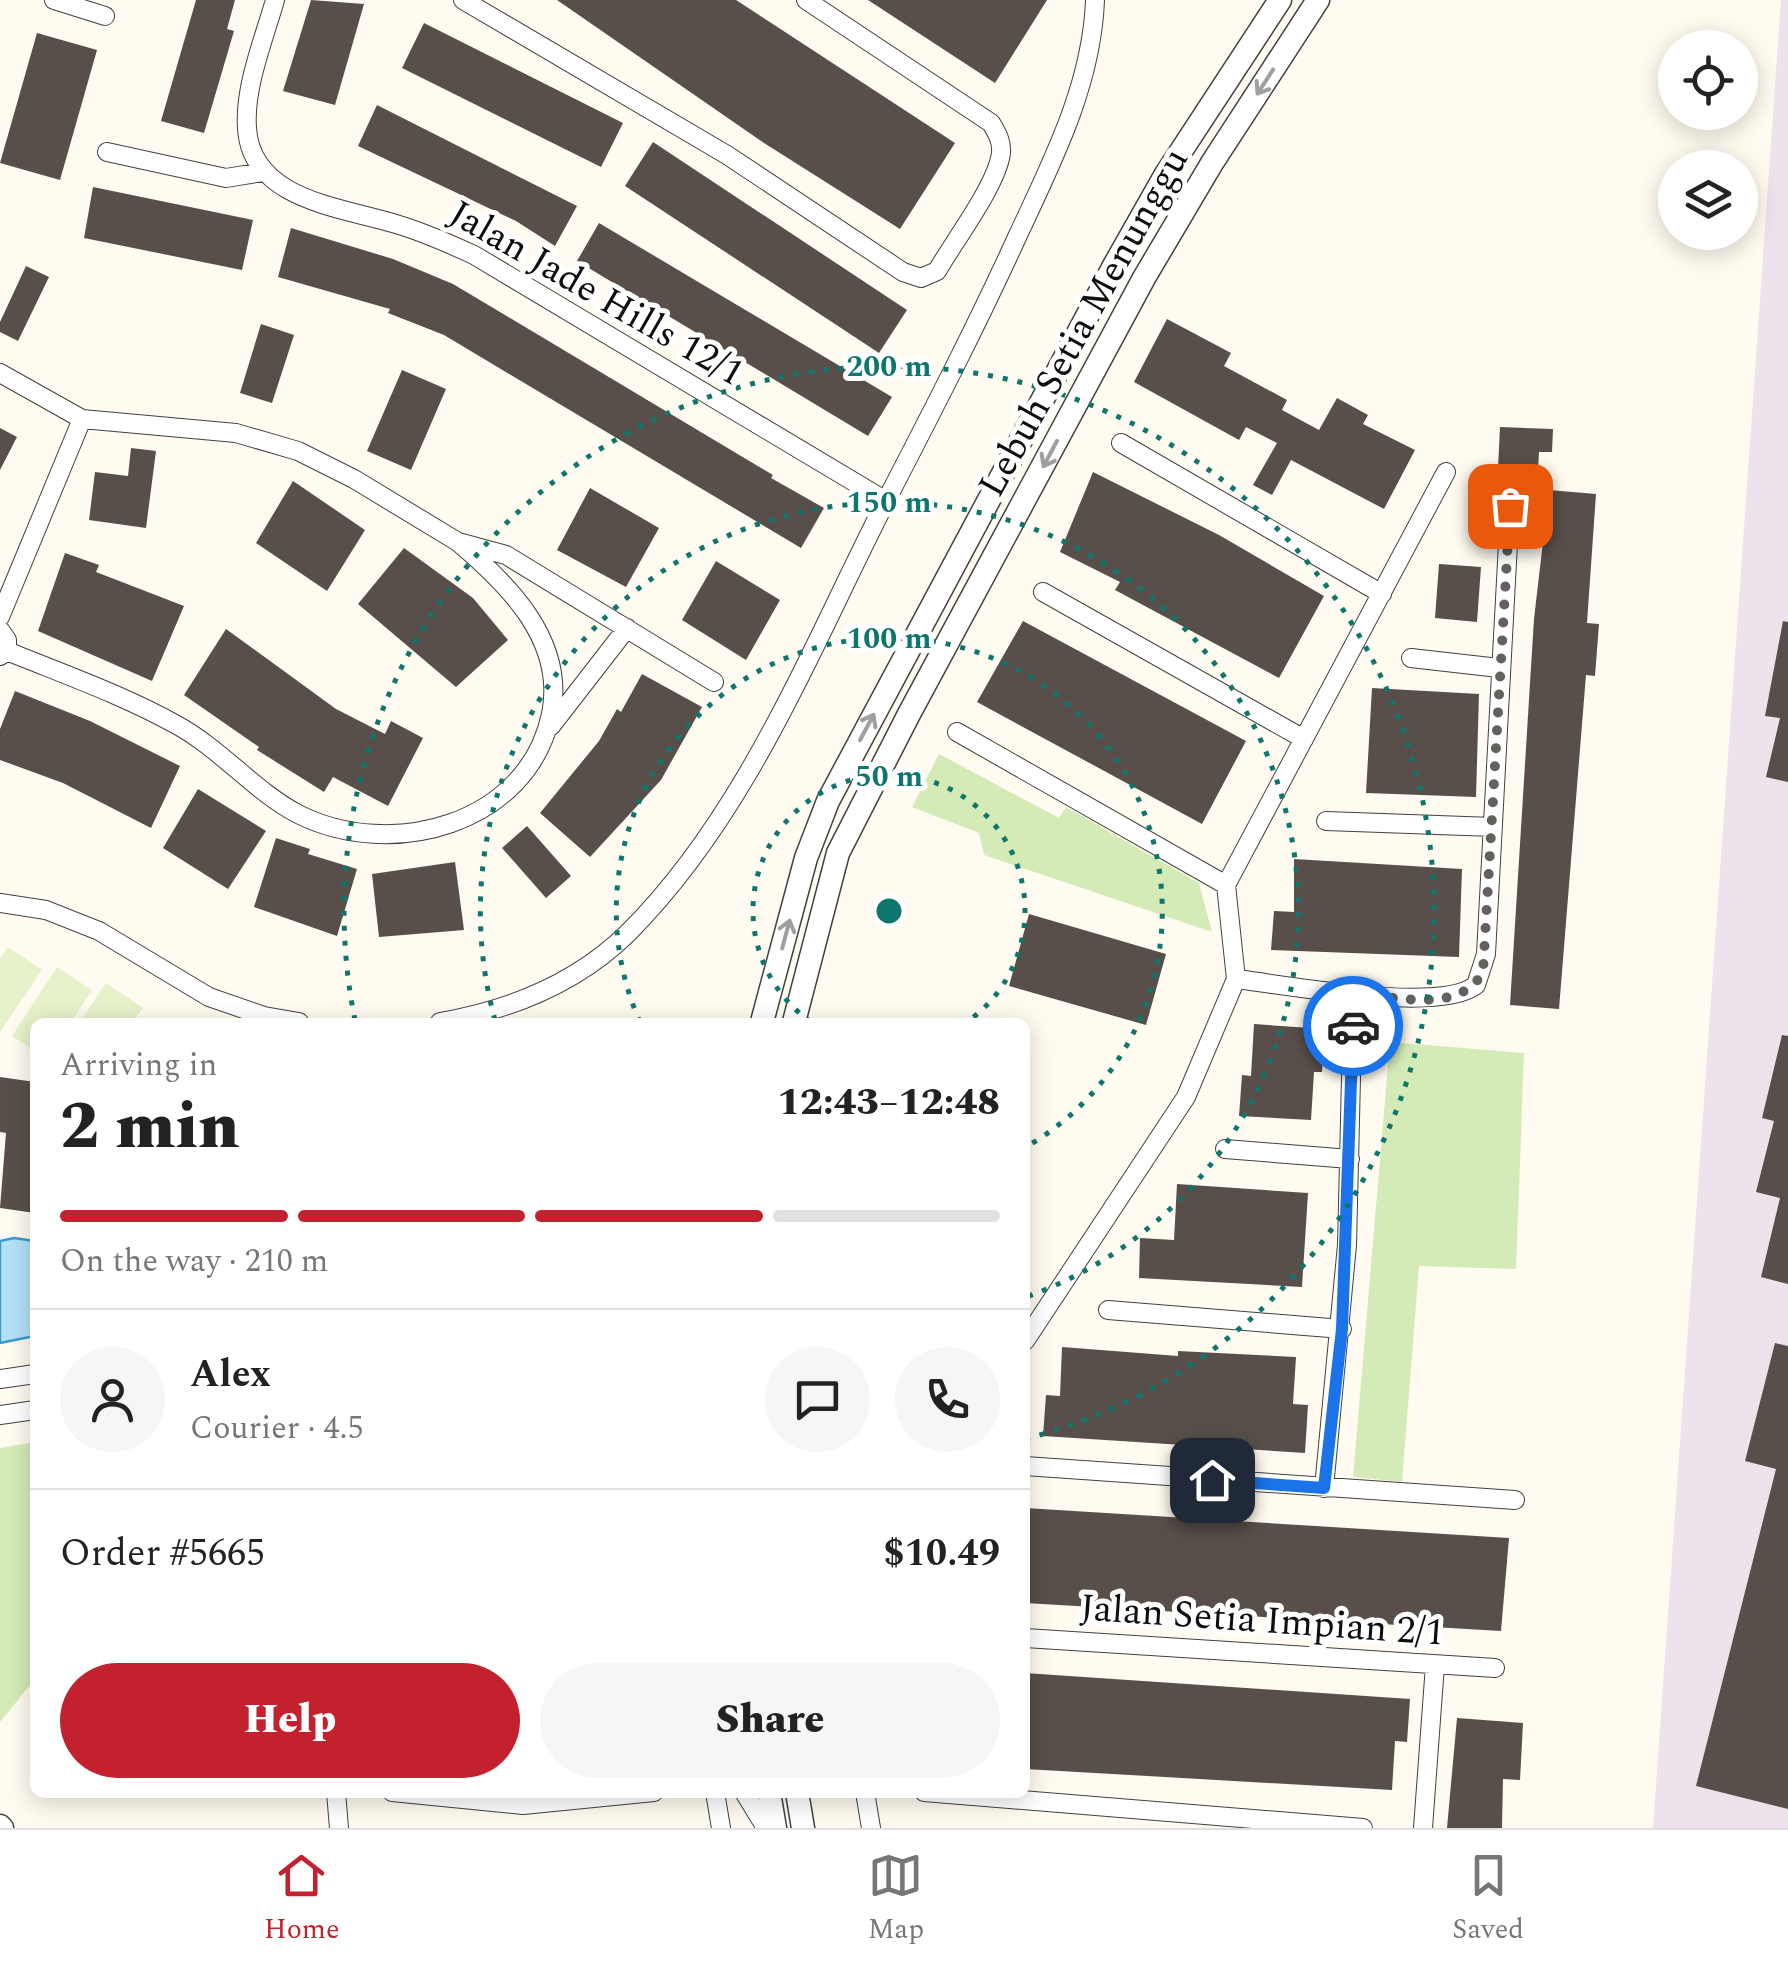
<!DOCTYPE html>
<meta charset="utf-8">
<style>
:root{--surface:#fff;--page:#f6f6f6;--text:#222;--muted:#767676;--line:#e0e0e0;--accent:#c4212f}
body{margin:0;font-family:Spectral,serif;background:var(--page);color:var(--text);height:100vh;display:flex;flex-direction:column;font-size:38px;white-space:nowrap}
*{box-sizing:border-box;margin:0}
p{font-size:32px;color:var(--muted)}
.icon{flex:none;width:55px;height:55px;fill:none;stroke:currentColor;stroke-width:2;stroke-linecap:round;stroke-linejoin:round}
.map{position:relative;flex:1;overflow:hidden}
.details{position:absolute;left:30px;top:1018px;width:1000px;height:780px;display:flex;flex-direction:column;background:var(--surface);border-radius:15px;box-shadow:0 5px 25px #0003}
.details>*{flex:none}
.tools{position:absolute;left:1658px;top:30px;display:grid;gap:20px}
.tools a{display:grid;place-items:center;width:100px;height:100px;border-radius:50%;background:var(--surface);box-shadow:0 5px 25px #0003;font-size:50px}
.pin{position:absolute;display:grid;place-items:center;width:85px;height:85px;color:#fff;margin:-42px;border-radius:20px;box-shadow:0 5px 15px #0006}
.courier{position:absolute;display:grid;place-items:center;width:100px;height:100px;margin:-50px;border:8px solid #1a73e8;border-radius:50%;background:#fff;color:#222;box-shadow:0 2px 12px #0007}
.summary em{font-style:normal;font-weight:800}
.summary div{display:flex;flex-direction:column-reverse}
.summary{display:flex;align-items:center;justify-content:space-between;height:170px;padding:0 30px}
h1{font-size:65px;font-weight:800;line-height:75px}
.bar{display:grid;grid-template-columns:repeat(4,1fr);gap:15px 10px;align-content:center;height:120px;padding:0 30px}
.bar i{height:12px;border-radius:8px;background:var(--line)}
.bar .on{background:var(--accent)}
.bar p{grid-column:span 4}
.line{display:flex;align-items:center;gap:25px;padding:0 30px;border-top:2px solid var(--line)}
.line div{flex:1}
.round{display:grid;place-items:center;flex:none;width:105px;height:105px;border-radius:52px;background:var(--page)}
.action{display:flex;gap:20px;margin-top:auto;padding:20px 30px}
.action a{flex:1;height:115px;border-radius:60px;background:var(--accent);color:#fff;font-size:40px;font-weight:800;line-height:115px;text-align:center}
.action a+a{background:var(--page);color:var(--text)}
.menu{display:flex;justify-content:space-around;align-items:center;height:140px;border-top:2px solid var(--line);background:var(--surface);font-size:28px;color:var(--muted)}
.menu a{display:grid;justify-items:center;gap:5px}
.menu .on{color:var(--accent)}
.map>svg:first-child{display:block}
.industrial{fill:#ece3ed}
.green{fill:#d4ebb8}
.pitch{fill:#e6f2ca}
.water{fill:#b3e1f8;stroke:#379ad2;stroke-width:2.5}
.building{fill:#584f4a}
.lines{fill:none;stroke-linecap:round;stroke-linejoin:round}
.minor-casing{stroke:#414141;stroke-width:20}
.tertiary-casing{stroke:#414141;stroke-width:25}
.minor{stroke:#fff;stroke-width:18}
.tertiary{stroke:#fff;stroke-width:22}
.oneway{stroke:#9f9f9f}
.done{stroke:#62615d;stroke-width:10;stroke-dasharray:0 18}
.route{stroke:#1a73e8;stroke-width:12}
.ring{fill:none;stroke:#0f766e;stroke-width:5;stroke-dasharray:5 10}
.labels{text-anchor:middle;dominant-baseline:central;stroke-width:10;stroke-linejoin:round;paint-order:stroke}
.street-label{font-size:38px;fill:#0e0e0e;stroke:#fff}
.centre{fill:#0f766e;stroke:#fff;stroke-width:5}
.ring-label{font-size:30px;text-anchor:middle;font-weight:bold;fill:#0f766e;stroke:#fff;stroke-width:10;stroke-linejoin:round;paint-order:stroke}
</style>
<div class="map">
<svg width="1788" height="1828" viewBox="0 0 1788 1828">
<rect width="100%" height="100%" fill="#fffbf0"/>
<path class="industrial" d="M1781,0h7v1828h-135z"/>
<path class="green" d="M939,754l120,64 7,-11 133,76 13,49 -228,-77 -5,-22 -67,-26z
M1390,1042l134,11 -8,216 -97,-3 -17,216 -49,-5z
M35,1442v237l-35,43v-274z"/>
<path class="pitch" d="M8,947l34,23 -42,62v-73z
M57,967l35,23 -21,32h-36v29l-23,-15z
M106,983l37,25 -10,14h-53z"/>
<path class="water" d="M14,1238l21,3v95l-35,7v-102z"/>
<path class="building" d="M196,0h39l-8,29 7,2 -30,102 -43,-12z
M311,0l53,4 -29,101 -52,-14z
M557,0h179l219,143 -55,86 -136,-86z
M868,0h179l-52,83z
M424,23l199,100 -22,44 -199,-99z
M37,33l60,17 -37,130 -60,-17z
M377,105l200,101 -22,40 -39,-25 -158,-75z
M653,142l254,168 -28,43 -254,-167z
M93,187l160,33 -11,50 -158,-32z
M599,223l293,174 -24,39 -291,-175z
M291,228l102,31 60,25 320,191 -2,3 53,30 -23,40 -357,-213 -56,-22 2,-4 -112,-32z
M26,266l23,11 -31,64 -18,-9v-10z
M1167,319l64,34 -7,13 63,34 -5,10 37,20 18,-32 31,17 -5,9 52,26 -31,59 -93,-49 -19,35 -19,-10 24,-42 -31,-16 -7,13 -105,-58z
M261,324l33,11 -22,68 -32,-10z
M402,370l44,19 -35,81 -44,-19z
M1500,427l53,2 -1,23h-13l-1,18 -40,-2z
M0,428l17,9 -17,33z
M131,448l25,3 -10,77 -57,-8 6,-48 33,4z
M1093,472l126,63 105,61 -45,82 -164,-88 5,-8 -60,-30z
M293,481l72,49 -38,61 -71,-48z
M590,488l69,40 -33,59 -69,-37z
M1549,490l47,4 -9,129 12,1 -4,52 -9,-1 -27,334 -49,-4 24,-386z
M404,548l69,50 35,42 -52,47 -98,-83z
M65,553l34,12 -3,7 88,34 -32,75 -114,-50z
M716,561l64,39 -34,60 -64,-40z
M1439,564l42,3 -4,55 -42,-4z
M1023,621l223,120 -44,83 -225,-122z
M1783,621l5,1v160l-22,-5 14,-59 -15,-2z
M226,629l110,80 49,25 6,-13 32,17 -35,68 -55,-29 -9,15 -67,-42 2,-3 -75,-52z
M642,674l60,33 -41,73 -71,77 -50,-44 59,-72 18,-32 4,3z
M1372,688l107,6 -3,103 -110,-4z
M15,691l75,30 90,45 -29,62 -88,-45 -63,-23v-31z
M198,789l68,42 -38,58 -65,-41z
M527,826l44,50 -25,22 -44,-50z
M276,838l34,11 -2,5 49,15 -20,67 -83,-29z
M1294,859l168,10 -3,88 -188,-7 3,-39 20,1z
M455,862l9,68 -85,7 -7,-63z
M1029,914l137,40 -20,71 -137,-39z
M1254,1024l71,5 -3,43h-8l-3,48 -72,-4 3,-41 9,1z
M1782,1035l6,1v248l-27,-7 19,-79 -24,-6 18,-71 -12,-3z
M0,1077l35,5v131l-35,-5 6,-75 -6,-1z
M1177,1184l131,9 -6,94 -163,-9 1,-40 34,2z
M1775,1343l13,3v463l-92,-23 80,-317 -31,-8z
M1062,1347l116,9v-5l118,6 -3,47 15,1 -3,48 -262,-17 3,-41 14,1z
M1025,1508l484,30 -8,93 -476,-28z
M1025,1673l385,26 -3,43 -12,-1 -3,49 -367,-21z
M1457,1718l66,5 -3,57 -17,-1 -1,49h-55z"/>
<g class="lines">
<defs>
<path id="minor" d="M54,0l51,16
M275,0c-11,39 -31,87 -28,128 4,72 94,79 149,96 27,8 52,19 78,31l412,246
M463,0l264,155 176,117 18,6 16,-7c17,-30 60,-86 64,-118 1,-12 -4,-20 -10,-30l-185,-123
M107,152l119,26 37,-6
M0,373l82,46 154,14 62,18 56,28 104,63 48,13 208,127
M1121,443l261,151
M1043,592l261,147
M0,617l82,-198
M0,630l7,10v11l-7,5
M7,651c56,23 116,44 168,73 45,24 79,67 123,90 93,47 230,11 253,-100 15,-73 -43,-130 -93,-172
M1411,658l88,10
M551,726l76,-98
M957,732l269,153
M1326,821l167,6
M0,903l46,7 53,21 110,66 55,19 35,6
M1236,979c50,6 204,35 240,6l10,-31 24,-448
M440,1022c70,-12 137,-39 188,-89 120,-120 183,-286 259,-434 45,-87 90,-174 131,-264 35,-75 74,-151 77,-235
M1225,1149l125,10
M1108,1310l234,19
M1025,1341l161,-244 50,-118 -10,-94 220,-413
M0,1379l35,-5
M0,1415l35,-5
M1025,1466l490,34
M1324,1488l23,-243 6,-251
M1025,1638l470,30
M336,1792l3,36
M392,1792l131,13 131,-13
M715,1792l6,36
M744,1792l22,36
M865,1792l6,36
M924,1792l439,36
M1423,1828l12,-163"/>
<path id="tertiary" d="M762,1022l44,-164 22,-57 287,-537 51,-90 114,-174
M794,1022l44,-169 71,-139 235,-436 68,-115 106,-163
M769,1792l6,36
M797,1792l6,36
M0,1826l2,2"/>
</defs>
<use href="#minor" class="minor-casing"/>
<use href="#tertiary" class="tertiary-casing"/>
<use href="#minor" class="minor"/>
<use href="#tertiary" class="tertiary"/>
</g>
<defs><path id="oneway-shaft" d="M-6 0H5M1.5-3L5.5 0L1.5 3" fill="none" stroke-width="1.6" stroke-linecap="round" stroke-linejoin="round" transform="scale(2.5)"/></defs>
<g class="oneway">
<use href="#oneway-shaft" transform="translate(1265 82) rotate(123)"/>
<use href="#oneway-shaft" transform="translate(1050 454) rotate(118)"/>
<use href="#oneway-shaft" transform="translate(867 727) rotate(-62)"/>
<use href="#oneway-shaft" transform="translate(786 934) rotate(-75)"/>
</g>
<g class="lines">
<path class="done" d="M1353,1026v-32c43,2 106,21 130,-22l27,-466"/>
<path class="route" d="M1212,1480l112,8 18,-159 11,-303"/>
</g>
<g class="ring">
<path d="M811 1022A136 136 0 1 1 967 1022"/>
<path d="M640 1022A273 273 0 1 1 1026 1147"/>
<path d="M495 1020A409 409 0 1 1 1026 1297"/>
<path d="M355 1020A545 545 0 1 1 1025 1439"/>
</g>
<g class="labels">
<g class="street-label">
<text transform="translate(596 294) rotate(30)">Jalan Jade Hills 12/1</text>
<text transform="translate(1084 323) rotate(-61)">Lebuh Setia Menunggu</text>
<text transform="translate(1262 1621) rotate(4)">Jalan Setia Impian 2/1</text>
</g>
</g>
<circle cx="889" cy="911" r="15" class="centre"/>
<g class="ring-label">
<text x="889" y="376">200 m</text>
<text x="889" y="512">150 m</text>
<text x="889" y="648">100 m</text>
<text x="889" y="786">50 m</text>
</g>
</svg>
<div class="tools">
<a><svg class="icon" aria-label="locate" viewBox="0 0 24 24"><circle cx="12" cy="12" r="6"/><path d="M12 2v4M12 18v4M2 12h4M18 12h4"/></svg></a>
<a><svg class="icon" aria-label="layers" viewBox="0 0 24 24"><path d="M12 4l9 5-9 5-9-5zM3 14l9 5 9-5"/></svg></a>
</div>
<div class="pin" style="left:1510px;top:506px;background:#ea580c"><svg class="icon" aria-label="bag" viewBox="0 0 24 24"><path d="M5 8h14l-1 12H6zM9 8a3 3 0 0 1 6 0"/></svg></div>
<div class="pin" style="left:1212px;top:1480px;background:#1f2937"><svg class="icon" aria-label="home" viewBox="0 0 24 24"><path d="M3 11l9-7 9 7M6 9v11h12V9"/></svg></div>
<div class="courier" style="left:1353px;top:1026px"><svg class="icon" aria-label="car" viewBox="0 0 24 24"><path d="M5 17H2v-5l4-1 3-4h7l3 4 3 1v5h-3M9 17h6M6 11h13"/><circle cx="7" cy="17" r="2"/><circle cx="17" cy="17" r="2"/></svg></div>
<section class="details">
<div class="summary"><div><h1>2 min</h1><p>Arriving in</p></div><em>12:43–12:48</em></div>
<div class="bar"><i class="on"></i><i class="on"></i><i class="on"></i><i></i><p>On the way · 210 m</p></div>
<div class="line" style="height:180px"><a class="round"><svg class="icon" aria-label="person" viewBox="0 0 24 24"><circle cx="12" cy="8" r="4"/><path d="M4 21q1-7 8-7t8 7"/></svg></a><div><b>Alex</b><p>Courier · 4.5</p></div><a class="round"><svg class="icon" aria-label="chat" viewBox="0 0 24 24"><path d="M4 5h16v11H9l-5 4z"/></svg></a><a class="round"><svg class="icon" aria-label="phone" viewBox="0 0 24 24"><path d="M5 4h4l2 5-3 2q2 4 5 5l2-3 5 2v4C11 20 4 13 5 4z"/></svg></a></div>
<div class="line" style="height:130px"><div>Order #5665</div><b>$10.49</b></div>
<div class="action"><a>Help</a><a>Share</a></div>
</section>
</div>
<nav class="menu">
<a class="on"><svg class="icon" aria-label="home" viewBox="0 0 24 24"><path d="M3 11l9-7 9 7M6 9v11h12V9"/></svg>Home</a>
<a><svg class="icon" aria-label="map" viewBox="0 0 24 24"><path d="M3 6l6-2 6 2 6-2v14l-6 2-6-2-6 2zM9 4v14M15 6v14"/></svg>Map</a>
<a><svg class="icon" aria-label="saved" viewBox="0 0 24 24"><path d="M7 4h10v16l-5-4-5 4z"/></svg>Saved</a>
</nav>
